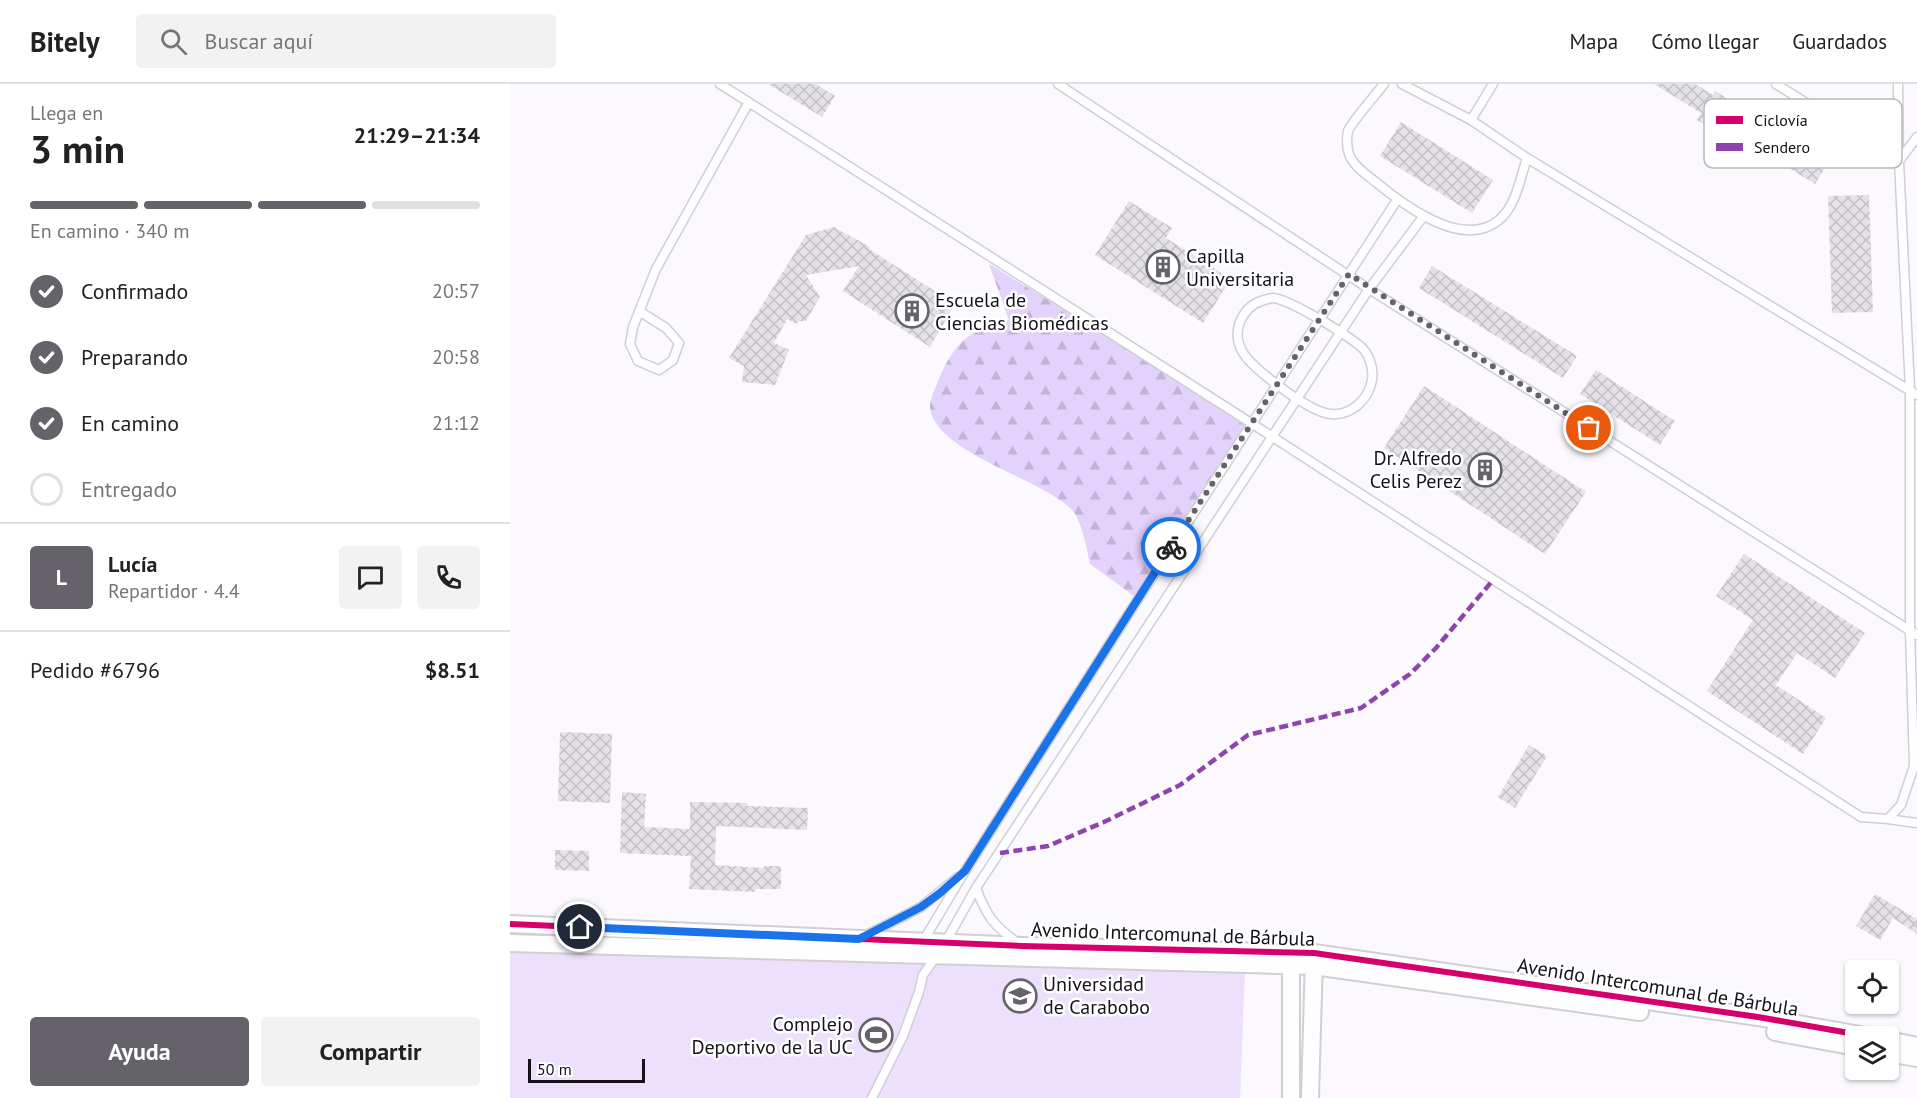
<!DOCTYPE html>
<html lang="es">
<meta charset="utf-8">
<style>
:root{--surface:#fff;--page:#f2f2f2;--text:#222;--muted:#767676;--line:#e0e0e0;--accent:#666269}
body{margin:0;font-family:"PT Sans",sans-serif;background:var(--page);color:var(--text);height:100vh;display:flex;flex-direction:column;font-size:22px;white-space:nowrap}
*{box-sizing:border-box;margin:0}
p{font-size:20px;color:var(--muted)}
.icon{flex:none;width:33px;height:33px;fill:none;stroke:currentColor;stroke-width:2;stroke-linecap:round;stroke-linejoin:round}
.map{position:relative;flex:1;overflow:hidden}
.panel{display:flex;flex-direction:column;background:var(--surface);width:510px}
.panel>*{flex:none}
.fabs{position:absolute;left:1335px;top:876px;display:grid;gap:12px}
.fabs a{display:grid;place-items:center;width:54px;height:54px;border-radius:6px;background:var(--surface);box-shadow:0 2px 4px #0004;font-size:30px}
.scale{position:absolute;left:18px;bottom:15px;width:117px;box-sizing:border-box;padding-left:6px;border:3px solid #15111a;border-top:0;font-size:16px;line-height:21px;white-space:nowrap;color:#15111a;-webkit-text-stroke:4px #fff;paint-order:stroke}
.pin{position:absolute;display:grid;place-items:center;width:51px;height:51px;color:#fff;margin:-26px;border:3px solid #fff;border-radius:50%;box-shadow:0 2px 6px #0007}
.courier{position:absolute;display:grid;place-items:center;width:60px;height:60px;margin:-30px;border:4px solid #1a73e8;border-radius:50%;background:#fff;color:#222;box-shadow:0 2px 8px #0007}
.overview em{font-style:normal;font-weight:800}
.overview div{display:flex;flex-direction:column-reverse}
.overview{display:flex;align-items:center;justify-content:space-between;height:102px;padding:0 30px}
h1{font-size:39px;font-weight:800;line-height:45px}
.bar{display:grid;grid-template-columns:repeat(4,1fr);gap:9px 6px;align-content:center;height:72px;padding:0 30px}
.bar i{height:8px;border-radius:4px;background:var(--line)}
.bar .on{background:var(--accent)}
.bar p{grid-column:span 4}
.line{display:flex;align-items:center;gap:15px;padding:0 30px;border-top:2px solid var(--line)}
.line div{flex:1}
.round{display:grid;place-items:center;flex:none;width:63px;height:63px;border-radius:6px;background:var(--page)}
ol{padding:0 30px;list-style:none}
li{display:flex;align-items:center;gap:18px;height:66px}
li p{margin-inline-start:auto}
li .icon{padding:6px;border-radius:50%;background:var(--accent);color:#fff;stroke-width:4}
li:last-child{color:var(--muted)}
li i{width:33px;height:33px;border:3px solid var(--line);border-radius:50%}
.button{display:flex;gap:12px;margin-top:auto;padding:12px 30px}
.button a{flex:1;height:69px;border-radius:6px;background:var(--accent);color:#fff;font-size:24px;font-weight:800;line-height:69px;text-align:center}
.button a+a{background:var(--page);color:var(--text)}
header{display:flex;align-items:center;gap:36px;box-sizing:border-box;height:84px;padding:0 30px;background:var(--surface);border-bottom:2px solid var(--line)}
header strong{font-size:28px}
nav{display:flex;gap:33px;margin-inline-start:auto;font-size:21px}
.search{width:420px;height:54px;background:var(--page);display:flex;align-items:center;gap:15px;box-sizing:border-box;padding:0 21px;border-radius:6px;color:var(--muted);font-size:22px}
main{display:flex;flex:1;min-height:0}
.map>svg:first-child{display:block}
.forest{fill:url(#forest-firs)}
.pitch{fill:#ece0fc}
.building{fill:url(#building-cross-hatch)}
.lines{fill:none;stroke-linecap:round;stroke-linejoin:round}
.service-casing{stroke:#d1ced5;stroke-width:11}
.minor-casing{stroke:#d1ced5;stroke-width:20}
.service{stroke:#fefeff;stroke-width:8}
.minor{stroke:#fefeff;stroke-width:16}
.quiet{stroke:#8e44ad;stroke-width:4.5;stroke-dasharray:9 4.5;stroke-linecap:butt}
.cycleway-casing{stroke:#fff;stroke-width:10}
.cycleway{stroke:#d6006c;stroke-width:6}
.done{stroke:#666269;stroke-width:6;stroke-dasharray:0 10.8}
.route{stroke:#1a73e8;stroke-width:8}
.labels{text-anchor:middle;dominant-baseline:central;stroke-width:5;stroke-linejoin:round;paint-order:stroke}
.poi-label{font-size:20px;fill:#15111a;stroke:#fff;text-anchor:start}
.street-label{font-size:20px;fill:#15111a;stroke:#fff}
.key{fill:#fff;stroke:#b9b8ba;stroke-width:1.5}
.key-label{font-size:16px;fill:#15111a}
</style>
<header>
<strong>Bitely</strong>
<div class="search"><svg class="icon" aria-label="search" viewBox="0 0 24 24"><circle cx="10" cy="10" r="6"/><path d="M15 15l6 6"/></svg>Buscar aquí</div>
<nav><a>Mapa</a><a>Cómo llegar</a><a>Guardados</a></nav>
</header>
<main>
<section class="panel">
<div class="overview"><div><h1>3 min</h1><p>Llega en</p></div><em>21:29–21:34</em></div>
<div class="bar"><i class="on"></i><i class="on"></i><i class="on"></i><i></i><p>En camino · 340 m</p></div>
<ol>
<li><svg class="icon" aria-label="check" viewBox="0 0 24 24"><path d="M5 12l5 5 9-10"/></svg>Confirmado<p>20:57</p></li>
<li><svg class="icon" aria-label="check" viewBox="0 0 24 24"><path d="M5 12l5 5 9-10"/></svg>Preparando<p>20:58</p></li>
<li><svg class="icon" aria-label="check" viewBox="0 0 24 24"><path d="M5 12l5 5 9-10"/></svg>En camino<p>21:12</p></li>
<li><i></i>Entregado</li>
</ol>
<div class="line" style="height:108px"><b class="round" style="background:var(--accent);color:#fff">L</b><div><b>Lucía</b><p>Repartidor · 4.4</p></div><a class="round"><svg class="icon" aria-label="chat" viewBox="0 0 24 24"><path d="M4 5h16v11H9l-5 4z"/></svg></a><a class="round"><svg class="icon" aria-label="phone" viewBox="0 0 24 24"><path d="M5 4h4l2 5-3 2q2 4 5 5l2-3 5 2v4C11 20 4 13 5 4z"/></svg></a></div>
<div class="line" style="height:78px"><div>Pedido #6796</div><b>$8.51</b></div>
<div class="button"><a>Ayuda</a><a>Compartir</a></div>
</section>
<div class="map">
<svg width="1407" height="1014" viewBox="0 0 1407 1014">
<defs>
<pattern id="forest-firs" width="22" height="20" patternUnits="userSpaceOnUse" patternTransform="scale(1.5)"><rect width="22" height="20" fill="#e3d2fb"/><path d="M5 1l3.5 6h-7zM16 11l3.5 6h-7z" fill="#c2b3d7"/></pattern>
<pattern id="building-cross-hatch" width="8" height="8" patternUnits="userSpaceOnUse" patternTransform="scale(1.5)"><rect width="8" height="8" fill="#e4e1e8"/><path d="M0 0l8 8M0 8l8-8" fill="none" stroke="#c3c0c6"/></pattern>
</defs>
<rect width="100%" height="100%" fill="#fbf9fd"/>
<path class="forest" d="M479,180l262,159 -113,176 -48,-35c-3,-14 -8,-42 -17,-53 -28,-32 -143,-59 -143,-106 1,-9 8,-23 11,-31 17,-36 31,-44 68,-54z"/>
<path class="pitch" d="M0,866l531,17 131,-2 73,7 -5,126h-730z"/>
<path class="building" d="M258,0h48l19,12 -13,21z
M1144,0h41l18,11 2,-4 39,24 -2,4 75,46 -12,19 -75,-46 -4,6 -39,-24 4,-7z
M891,38l92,58 -21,33 -92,-57z
M1359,111l4,117 -41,1 -4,-117z
M619,117l43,27 -6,10 65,41 -28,44 -108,-68z
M324,143l36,20 -1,2 86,55 -25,43 -87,-56 16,-25 -53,9 14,22 -14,24h-7l-3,3 -9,-5 -13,24 15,7 -14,35 -33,-3 2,-16 -15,-8 77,-123z
M922,182l145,90 -14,22 -144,-90z
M1086,286l79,51 -15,24 -80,-51z
M914,302l162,106 -41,62 -161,-106z
M1234,470l121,79 -30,45 -38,-25 -21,32 50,33 -23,36 -96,-63 46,-71 -37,-24z
M50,648l52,2 -2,69 -52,-2z
M1019,661l18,11 -32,52 -17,-11z
M112,708l24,2 -2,33 46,2v-27l57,1v3l61,2 -1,22 -91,-4 -1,39 49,3v-2h17v23h-25l-1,3 -66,-3 2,-33 -71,-3z
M45,766l34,1v20l-34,-1z
M1365,810l42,25v15l-24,-16 -13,22 -24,-14z"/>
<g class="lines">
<defs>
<path id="service" d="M210,0l531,339 610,394 27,2 13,-14 13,-39 -4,-137v-239l-11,-229 -1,-77
M548,0l311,205 548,346
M874,0c-7,9 -33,39 -36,47 -1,5 -1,14 0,19 2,14 19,25 29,33 28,23 86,67 122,37 17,-14 21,-41 28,-62
M892,0l69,36 56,38 390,237
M1266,0l123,77 18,-24
M961,36l22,-36
M763,214c18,2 71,35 87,48 5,4 8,9 10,15 11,29 -18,62 -48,51 -20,-7 -70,-43 -80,-61 -6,-11 -6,-24 1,-35 6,-11 17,-16 30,-18z
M129,227l27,17 13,15 -6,17 -14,10 -21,-9 -8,-17 3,-17 23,-58 93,-167
M1378,735l29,4
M466,804c11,29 17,37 43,56
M355,852l56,-29 37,-30
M412,859l43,-72 173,-272 259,-399
M435,859l31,-55 393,-599 54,-72
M362,1014l31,-62 16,-44 4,-17 15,-21"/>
<path id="minor" d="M0,840l512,22 292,7 444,64 108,19
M0,859l804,23 326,46
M1265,948l81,15
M1378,956l29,6
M1378,969l29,5
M781,1014v-143
M800,1014l4,-141"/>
</defs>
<use href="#service" class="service-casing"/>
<use href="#minor" class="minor-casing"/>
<use href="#service" class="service"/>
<use href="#minor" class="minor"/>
<path class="quiet" d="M490,769l48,-7 56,-24 76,-37 68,-50 113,-27 49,-34 26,-26 57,-68"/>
<defs>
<path id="cycleway" d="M0,840l512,22 292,7 444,64 108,19"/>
</defs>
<use href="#cycleway" class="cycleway-casing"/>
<use href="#cycleway" class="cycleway"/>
</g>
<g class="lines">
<path class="done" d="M661,463l178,-273 240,154"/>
<path class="route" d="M70,843l279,12 62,-32 19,-14 25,-22 206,-324"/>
</g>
<defs>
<symbol id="building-ring" viewBox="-11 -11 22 22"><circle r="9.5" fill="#fff" stroke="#666269" stroke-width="1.5"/><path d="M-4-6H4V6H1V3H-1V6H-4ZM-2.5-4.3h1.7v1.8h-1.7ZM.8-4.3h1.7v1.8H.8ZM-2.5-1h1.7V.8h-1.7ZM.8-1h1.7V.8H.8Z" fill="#666269"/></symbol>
<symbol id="university-ring" viewBox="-11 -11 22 22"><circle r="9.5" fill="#fff" stroke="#666269" stroke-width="1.5"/><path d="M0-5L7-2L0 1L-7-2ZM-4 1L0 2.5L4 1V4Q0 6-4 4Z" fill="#666269"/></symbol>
<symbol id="stadium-ring" viewBox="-11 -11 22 22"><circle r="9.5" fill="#fff" stroke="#666269" stroke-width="1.5"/><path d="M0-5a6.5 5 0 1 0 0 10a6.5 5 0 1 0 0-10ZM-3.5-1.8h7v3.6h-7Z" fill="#666269"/></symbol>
</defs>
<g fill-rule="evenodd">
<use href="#building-ring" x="634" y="164" width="38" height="38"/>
<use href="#building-ring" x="383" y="208" width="38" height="38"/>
<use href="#building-ring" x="956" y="367" width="38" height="38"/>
<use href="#university-ring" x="491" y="893" width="38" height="38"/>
<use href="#stadium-ring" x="347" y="932" width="38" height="38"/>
</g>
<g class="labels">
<g class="poi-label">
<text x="676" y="172">Capilla<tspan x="676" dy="23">Universitaria</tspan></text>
<text x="425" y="216">Escuela de<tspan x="425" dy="23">Ciencias Biomédicas</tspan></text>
<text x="952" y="374" text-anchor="end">Dr. Alfredo<tspan x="952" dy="23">Celis Perez</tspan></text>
<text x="533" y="900">Universidad<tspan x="533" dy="23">de Carabobo</tspan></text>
<text x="343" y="940" text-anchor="end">Complejo<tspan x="343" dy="23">Deportivo de la UC</tspan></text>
</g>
<g class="street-label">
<text transform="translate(663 850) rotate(2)">Avenido Intercomunal de Bárbula</text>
<text transform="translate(1148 903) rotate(9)">Avenido Intercomunal de Bárbula</text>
</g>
</g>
<rect x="1194" y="15" width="198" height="69" rx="9" class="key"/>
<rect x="1206" y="32" width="27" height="8" fill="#d6006c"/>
<rect x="1206" y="59" width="27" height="8" fill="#8e44ad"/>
<g class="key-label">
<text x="1244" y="42">Ciclovía</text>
<text x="1244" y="69">Sendero</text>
</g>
</svg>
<div class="fabs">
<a><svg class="icon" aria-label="locate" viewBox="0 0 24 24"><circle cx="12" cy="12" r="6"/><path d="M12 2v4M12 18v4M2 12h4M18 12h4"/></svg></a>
<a><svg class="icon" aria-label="layers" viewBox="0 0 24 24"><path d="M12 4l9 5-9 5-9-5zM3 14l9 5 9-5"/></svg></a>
</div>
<div class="scale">50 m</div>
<div class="pin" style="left:1079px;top:344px;background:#ea580c"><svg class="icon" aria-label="bag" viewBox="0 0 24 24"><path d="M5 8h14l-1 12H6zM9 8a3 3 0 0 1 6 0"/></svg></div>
<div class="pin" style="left:70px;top:843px;background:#1f2937"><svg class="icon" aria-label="home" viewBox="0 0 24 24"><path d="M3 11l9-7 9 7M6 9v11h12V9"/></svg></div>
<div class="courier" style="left:661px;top:463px"><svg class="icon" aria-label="bike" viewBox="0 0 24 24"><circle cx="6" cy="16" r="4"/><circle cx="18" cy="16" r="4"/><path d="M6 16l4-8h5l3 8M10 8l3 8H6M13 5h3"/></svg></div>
</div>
</main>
